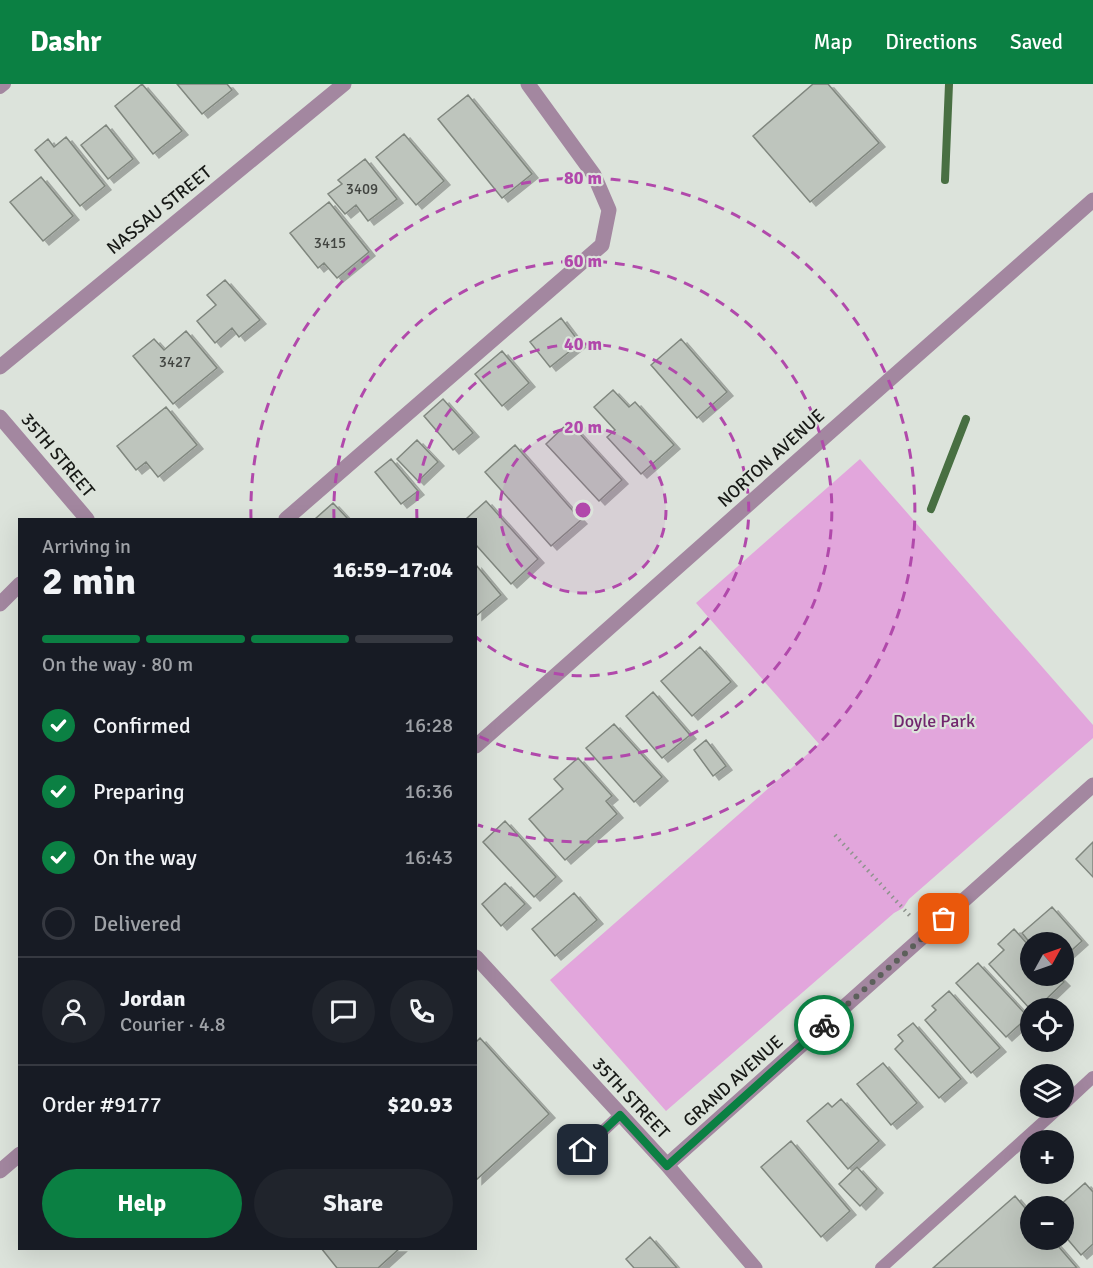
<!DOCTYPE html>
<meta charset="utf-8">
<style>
:root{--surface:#171b24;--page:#20242c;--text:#f1f3f6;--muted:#9ea1a6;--line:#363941;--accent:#0b8043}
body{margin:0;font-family:Signika,sans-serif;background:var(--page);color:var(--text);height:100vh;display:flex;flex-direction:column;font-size:22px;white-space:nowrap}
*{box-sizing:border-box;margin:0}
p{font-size:20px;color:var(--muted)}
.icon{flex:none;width:33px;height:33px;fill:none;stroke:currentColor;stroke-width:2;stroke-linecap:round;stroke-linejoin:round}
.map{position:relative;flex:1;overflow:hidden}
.drawer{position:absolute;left:18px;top:434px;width:459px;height:732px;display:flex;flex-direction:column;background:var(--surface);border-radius:0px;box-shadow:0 6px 24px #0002}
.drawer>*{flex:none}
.needle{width:39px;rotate:50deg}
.controls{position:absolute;left:1020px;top:848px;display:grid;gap:12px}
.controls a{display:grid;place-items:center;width:54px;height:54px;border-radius:50%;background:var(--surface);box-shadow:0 6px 24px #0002;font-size:30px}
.pin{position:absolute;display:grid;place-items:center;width:51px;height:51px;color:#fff;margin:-26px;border-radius:12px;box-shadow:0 3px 9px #0006}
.courier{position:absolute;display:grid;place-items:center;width:60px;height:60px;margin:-30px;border:4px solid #0b8043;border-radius:50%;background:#fff;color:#222;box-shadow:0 2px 8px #0007}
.headline em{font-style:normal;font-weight:700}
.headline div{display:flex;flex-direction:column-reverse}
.headline{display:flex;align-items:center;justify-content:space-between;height:102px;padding:0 24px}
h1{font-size:39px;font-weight:700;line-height:45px}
.bar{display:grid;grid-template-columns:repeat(4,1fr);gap:9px 6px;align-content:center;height:72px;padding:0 24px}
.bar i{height:8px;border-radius:4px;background:var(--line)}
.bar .on{background:var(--accent)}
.bar p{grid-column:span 4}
.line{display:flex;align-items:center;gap:15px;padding:0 24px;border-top:2px solid var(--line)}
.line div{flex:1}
.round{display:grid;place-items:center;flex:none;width:63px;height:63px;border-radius:32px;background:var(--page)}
ol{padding:0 24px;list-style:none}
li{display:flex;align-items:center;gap:18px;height:66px}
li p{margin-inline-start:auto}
li .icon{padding:6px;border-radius:50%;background:var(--accent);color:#fff;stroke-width:4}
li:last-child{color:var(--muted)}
li i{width:33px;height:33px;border:3px solid var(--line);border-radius:50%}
.cta{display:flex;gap:12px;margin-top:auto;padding:12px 24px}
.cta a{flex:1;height:69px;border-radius:36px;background:var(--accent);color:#fff;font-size:24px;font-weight:700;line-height:69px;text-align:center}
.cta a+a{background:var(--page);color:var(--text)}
header{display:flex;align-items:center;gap:36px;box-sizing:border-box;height:84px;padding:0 30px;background:var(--accent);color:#fff}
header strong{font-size:28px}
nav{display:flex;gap:33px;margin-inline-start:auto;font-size:21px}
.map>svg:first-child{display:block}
.green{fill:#e2a6dc}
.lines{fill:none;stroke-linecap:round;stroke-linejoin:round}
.stream{stroke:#486f42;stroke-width:8}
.building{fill:#bec5bd;stroke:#80877f;stroke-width:1.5;filter:url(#shadow)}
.path{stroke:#8e938d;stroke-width:4;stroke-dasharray:1.5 4.5;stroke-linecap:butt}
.service{stroke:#a387a0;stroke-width:12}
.minor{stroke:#a387a0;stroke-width:15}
.tertiary{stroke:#a387a0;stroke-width:15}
.done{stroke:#5c605b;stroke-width:6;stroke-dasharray:0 10.8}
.route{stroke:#0b8043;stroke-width:8}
.ring{fill:none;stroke:#b149ab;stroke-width:3;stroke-dasharray:10 8}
.labels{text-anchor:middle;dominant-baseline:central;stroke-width:4.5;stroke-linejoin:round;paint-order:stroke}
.number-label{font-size:15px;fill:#414440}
.street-label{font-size:18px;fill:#171916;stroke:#dce3db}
.park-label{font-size:18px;fill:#72266e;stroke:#dce3db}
.centre{fill:#b149ab;stroke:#dce3db;stroke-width:3}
.ring-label{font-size:18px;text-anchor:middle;font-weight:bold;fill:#b149ab;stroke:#dce3db;stroke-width:4.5;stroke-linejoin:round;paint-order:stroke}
</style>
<header>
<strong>Dashr</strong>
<nav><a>Map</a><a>Directions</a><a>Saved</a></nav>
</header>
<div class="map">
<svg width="1093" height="1184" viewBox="0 0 1093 1184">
<defs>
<filter id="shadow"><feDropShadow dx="6" dy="4" stdDeviation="0" flood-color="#0004"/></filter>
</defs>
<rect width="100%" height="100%" fill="#dce3db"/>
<path class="green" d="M860,375l233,266v13l-184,161 -6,9 -9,5 -228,198 -116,-131 269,-236 -123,-141z"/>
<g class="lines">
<path class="stream" d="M945,96l4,-96
M931,425l35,-90"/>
</g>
<path class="building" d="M142,0l40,47 -29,23 -38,-48z
M177,0h50l5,6 -30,24z
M813,0h15l51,59 -69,59 -57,-66z
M468,11l64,79 -30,24 -64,-79z
M106,41l27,34 -25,20 -27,-34z
M404,50l40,47 -28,24 -40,-48z
M66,53l39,49 -25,20 -45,-56 13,-11 6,8z
M365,75l32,40 -29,22 -12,-16 -11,9 -17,-20 14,-10 -4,-4z
M41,93l32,39 -30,25 -33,-39z
M329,118l40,50 -32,26 -13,-15 -6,5 -28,-35z
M225,196l35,40 -21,17 -7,-9 -17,15 -18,-22 19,-16 -9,-10z
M561,234l19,25 -30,24 -20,-25z
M186,247l31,37 -44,36 -40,-48 21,-17 10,11z
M681,255l46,53 -30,26 -46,-53z
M502,267l27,32 -27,23 -27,-32z
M613,306l16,17 6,-5 39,43 -33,29 -34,-37 8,-7 -21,-23z
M443,315l30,34 -20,17 -29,-34z
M166,323l31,38 -39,32 -12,-15 -10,8 -19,-24z
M569,338l53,58 -23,21 -53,-57z
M417,356l21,22 -20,19 -21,-22z
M515,361l66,75 -30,26 -66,-74z
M391,375l27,32 -17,13 -26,-32z
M486,417l52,58 -27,25 -35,-39v-26h-10z
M333,419l15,16h-33z
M476,481l25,30 -25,21z
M700,563l31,35 -39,34 -31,-35z
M653,608l37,43 -28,23 -36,-42z
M614,640l48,53 -28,25 -48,-54z
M706,656l20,26 -13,10 -19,-26z
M578,674l34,38 -6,5 11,13 -52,46 -36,-41 34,-30 -9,-10z
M505,737l51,56 -22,20 -51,-55z
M1093,758v35l-17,-18z
M505,799l20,21 -24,22 -19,-22z
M574,809l23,27 -42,36 -23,-27z
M1052,823l30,34 -18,16v-15l-34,1 -8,-10z
M1014,845l16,18v28h27l7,7 -27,26 -7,1 -41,-45 15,-14 -6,-6z
M978,879l50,54 -22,20 -50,-54z
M949,907l51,57 -29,25 -46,-53 11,-10 -4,-4z
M913,939l48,56 -22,19 -44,-49 8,-8 -5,-6z
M480,954l69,76 -73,66v-138z
M883,979l34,40 -26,22 -34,-41z
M841,1015l38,42 -31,28 -41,-48 21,-18 4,4z
M791,1057l59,70 -29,26 -60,-70z
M857,1083l20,22 -17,17 -21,-22z
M1085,1099l8,9v52l-12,11 -17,-20v-29h-5z
M1015,1112l15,18v25h22l25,29h-144z
M650,1153l27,31h-43l-8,-9z
M321,1164h79l-22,20h-41z"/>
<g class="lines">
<path class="path" d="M835,751l77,83"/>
<path class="service" d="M0,4l5,-4
M1064,1020l29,-27
M583,1066l37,-35
M881,1184l179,-161"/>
<path class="minor" d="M286,435l316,-274 7,-35 -15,-35 -66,-91
M0,520l20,-20
M476,662c206,-182 410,-365 617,-546
M0,1087l20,-17"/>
<path class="tertiary" d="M0,283l344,-283
M0,333l87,102
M476,873l191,208 88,103
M667,1081l426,-380"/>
</g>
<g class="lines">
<path class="done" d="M824,941l120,-106"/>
<path class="route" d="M583,1066l37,-35 47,51 157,-141"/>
</g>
<circle cx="583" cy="426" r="83" fill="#b149ab" fill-opacity=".12"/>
<g class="ring">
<circle cx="583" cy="426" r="83"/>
<path d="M417 435A166 166 0 1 1 476 553"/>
<path d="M334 435A249 249 0 1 1 476 651"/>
<path d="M251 435A332 332 0 1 1 478 741"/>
</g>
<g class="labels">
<g class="number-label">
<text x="362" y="105">3409</text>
<text x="330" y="159">3415</text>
<text x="175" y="278">3427</text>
</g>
<g class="street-label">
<text transform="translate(159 126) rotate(-39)">NASSAU STREET</text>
<text transform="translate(58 371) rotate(50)">35TH STREET</text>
<text transform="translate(771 374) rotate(-42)">NORTON AVENUE</text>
<text transform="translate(733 997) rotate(-42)">GRAND AVENUE</text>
<text transform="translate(631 1014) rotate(47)">35TH STREET</text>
</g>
<g class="park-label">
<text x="934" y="637">Doyle Park</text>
</g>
</g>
<circle cx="583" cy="426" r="9" class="centre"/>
<g class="ring-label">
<text x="583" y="100">80 m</text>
<text x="583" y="183">60 m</text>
<text x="583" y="266">40 m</text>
<text x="583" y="349">20 m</text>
</g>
</svg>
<div class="controls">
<a><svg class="needle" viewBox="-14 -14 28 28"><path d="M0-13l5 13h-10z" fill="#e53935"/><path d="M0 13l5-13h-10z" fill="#9ea1a6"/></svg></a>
<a><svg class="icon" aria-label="locate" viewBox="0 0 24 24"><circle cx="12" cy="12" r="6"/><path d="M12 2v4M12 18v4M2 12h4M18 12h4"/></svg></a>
<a><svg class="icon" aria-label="layers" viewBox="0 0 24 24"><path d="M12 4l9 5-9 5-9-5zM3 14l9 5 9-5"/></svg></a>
<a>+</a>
<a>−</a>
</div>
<div class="pin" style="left:944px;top:835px;background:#ea580c"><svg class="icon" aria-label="bag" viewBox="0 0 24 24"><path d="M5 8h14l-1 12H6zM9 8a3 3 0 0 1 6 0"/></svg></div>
<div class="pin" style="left:583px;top:1066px;background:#1f2937"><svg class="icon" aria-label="home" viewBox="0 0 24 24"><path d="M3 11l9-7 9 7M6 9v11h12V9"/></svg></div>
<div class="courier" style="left:824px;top:941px"><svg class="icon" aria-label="bike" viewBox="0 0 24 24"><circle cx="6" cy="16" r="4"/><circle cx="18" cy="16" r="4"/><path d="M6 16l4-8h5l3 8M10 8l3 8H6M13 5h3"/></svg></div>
<section class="drawer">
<div class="headline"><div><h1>2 min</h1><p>Arriving in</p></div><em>16:59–17:04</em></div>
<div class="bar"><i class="on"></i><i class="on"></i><i class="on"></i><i></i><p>On the way · 80 m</p></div>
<ol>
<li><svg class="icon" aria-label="check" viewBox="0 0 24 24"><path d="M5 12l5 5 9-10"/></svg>Confirmed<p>16:28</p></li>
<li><svg class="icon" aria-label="check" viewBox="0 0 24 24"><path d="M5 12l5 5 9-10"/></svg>Preparing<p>16:36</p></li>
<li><svg class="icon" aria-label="check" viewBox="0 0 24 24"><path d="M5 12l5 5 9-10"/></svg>On the way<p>16:43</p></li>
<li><i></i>Delivered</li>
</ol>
<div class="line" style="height:108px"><a class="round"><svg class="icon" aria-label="person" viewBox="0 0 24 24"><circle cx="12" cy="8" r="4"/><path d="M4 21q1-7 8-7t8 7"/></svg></a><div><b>Jordan</b><p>Courier · 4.8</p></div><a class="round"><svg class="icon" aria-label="chat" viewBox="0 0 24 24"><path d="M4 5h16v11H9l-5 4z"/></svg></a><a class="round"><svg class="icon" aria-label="phone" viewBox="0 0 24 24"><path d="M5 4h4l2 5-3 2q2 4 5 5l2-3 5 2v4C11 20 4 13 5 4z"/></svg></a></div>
<div class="line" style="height:78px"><div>Order #9177</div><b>$20.93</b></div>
<div class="cta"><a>Help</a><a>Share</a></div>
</section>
</div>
